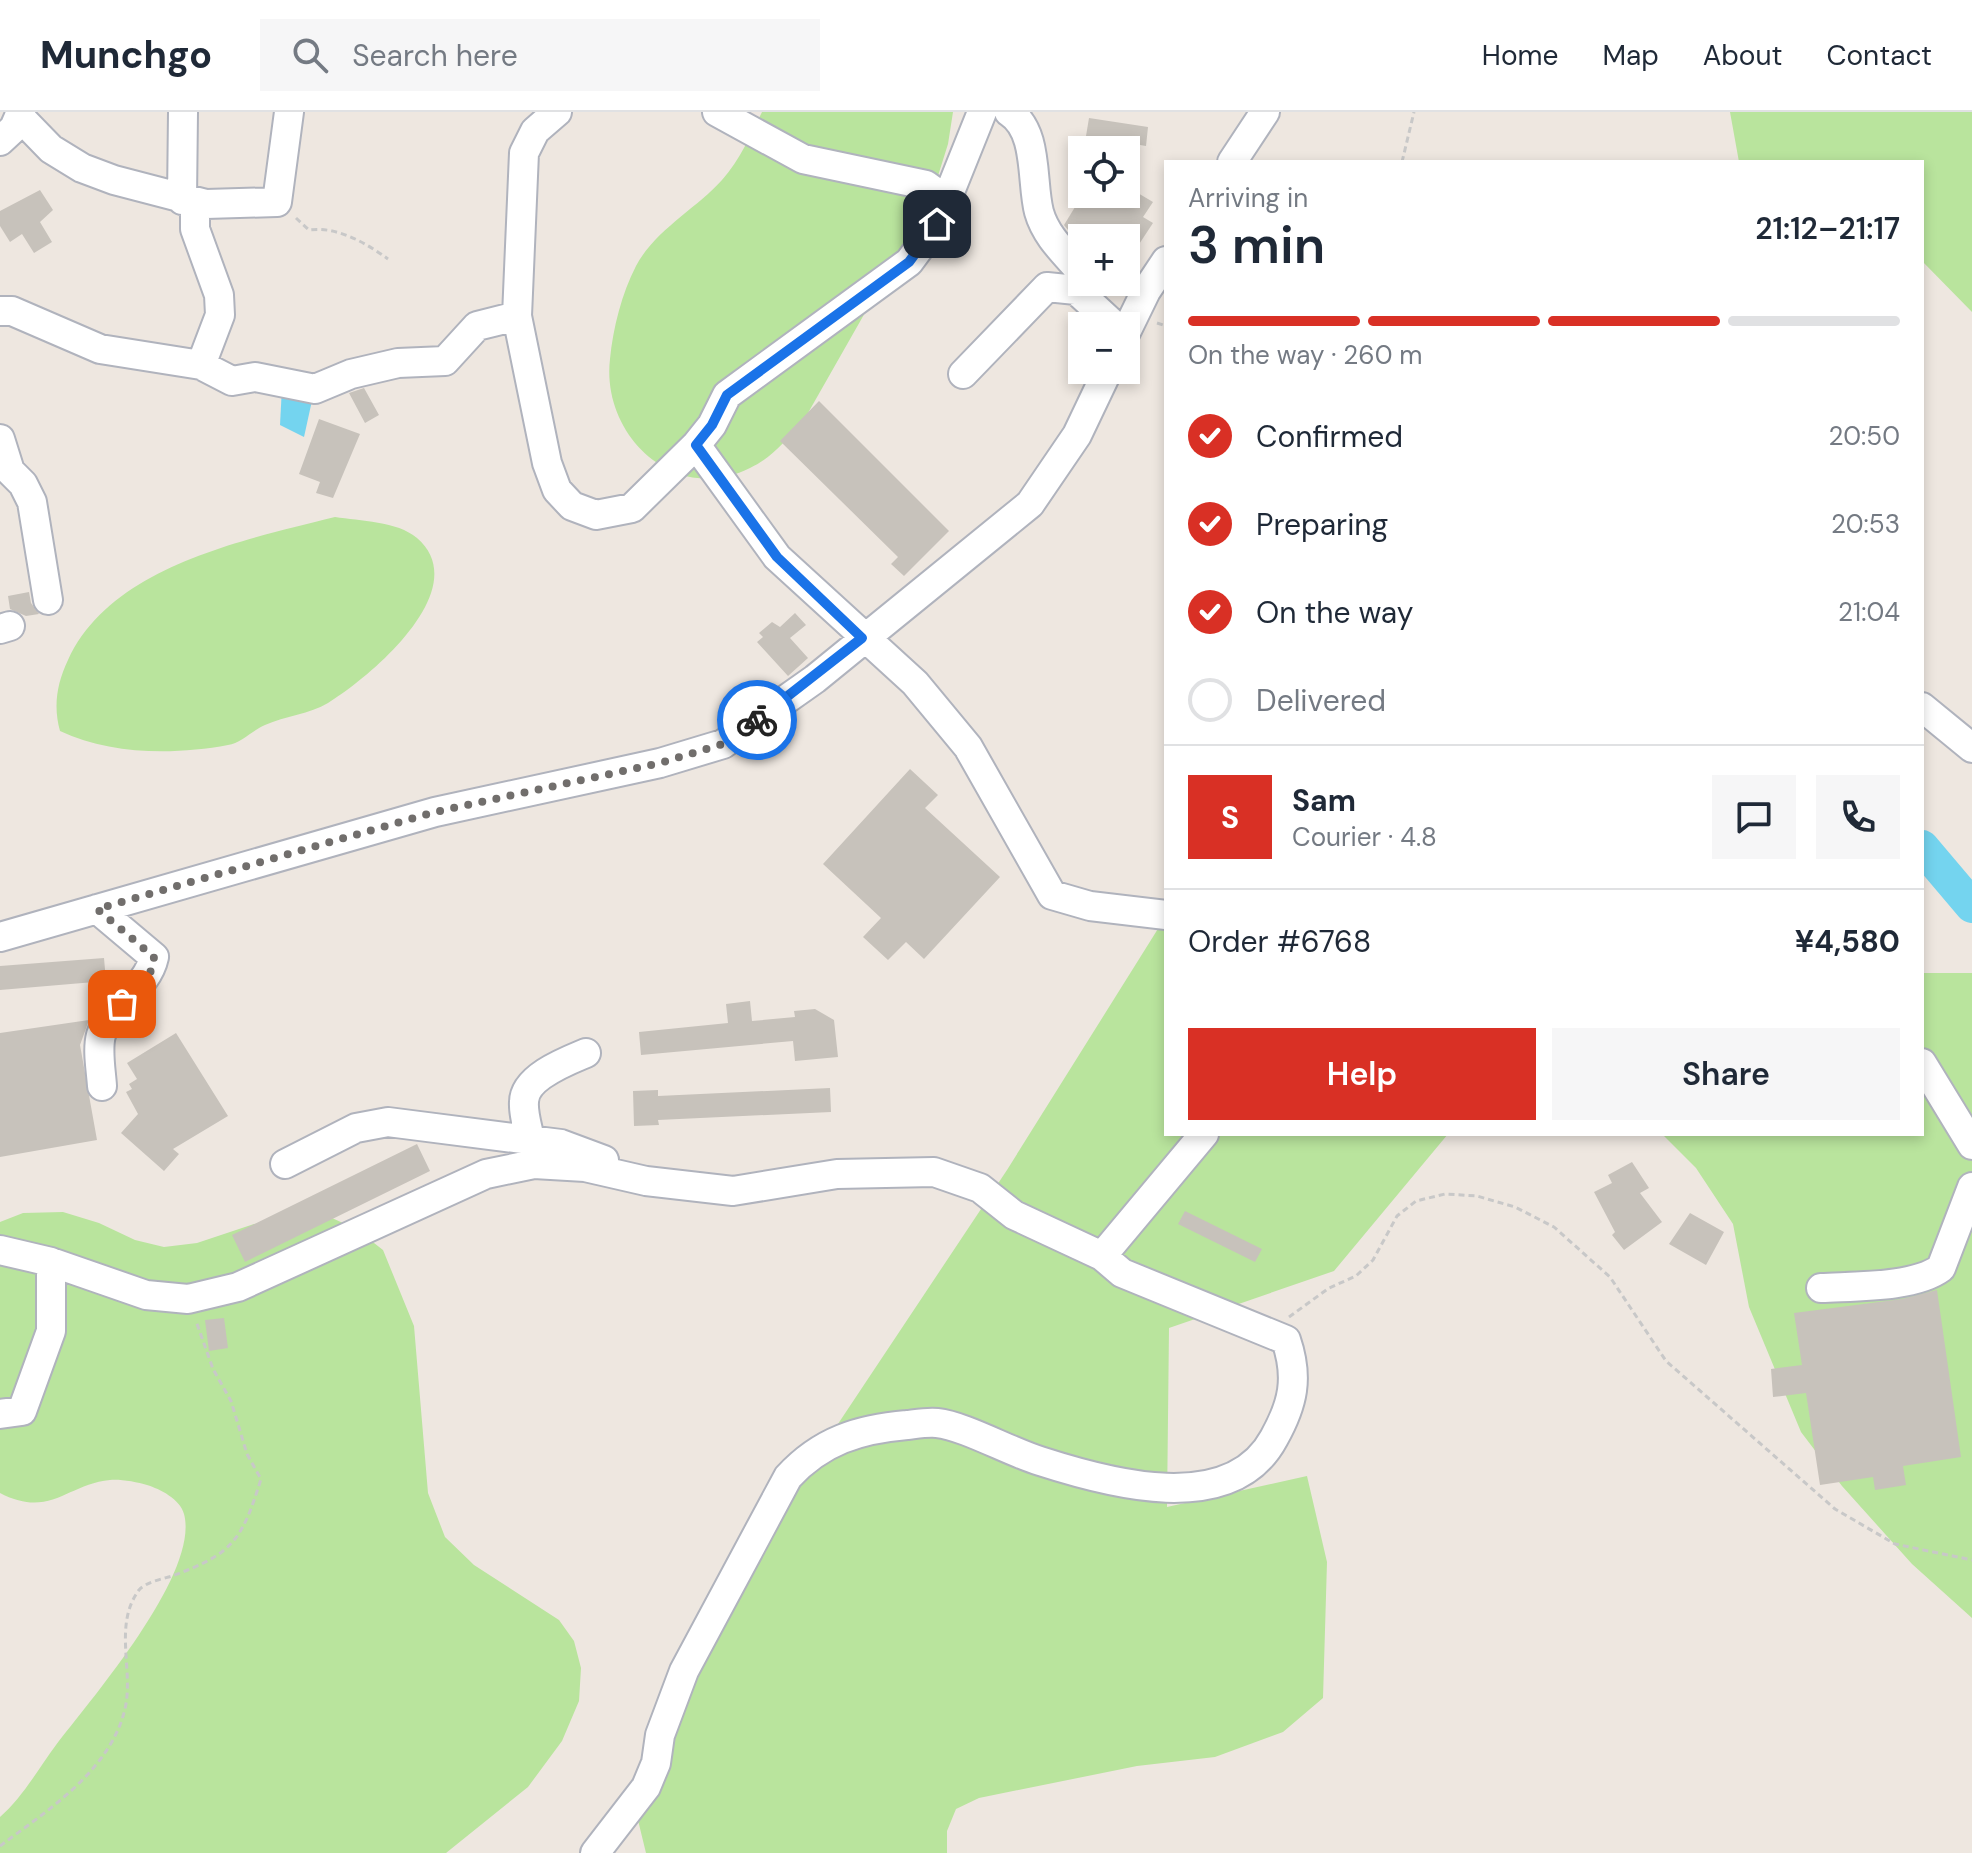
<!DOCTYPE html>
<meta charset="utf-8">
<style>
:root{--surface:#fff;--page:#f6f6f7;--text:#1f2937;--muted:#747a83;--line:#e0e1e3;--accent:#d93025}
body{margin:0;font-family:"DM Sans",sans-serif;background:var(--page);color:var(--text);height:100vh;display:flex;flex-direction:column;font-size:30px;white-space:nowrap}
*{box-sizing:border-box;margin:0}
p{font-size:26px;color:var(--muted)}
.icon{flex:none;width:44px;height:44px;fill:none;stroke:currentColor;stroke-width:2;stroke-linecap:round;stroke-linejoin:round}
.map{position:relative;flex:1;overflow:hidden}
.panel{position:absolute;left:1164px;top:48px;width:760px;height:976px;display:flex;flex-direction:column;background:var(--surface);border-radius:0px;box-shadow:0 4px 12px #0003}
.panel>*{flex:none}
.controls{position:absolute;left:1068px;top:24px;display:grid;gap:16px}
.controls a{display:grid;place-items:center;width:72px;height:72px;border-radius:0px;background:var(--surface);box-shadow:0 4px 12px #0003;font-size:40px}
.pin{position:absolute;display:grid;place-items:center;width:68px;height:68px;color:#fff;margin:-34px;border-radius:16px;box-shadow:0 4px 12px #0006}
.courier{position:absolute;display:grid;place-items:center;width:80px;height:80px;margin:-40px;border:6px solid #1a73e8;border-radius:50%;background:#fff;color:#222;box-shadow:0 2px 10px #0007}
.headline em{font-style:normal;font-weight:600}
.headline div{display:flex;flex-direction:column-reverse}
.headline{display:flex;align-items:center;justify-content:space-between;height:136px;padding:0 24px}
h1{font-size:52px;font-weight:600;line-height:60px}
.bar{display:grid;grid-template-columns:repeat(4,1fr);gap:12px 8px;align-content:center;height:96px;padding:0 24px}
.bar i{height:10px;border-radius:6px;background:var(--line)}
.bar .current{background:var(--accent)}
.bar p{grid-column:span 4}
.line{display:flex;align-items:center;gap:20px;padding:0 24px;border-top:2px solid var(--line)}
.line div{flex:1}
.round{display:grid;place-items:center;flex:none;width:84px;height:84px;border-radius:0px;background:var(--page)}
ol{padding:0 24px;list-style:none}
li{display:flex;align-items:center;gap:24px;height:88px}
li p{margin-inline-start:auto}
li .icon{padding:8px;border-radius:50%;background:var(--accent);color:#fff;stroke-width:4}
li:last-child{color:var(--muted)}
li i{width:44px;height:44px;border:4px solid var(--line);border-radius:50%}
.primary-button{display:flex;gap:16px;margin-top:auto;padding:16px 24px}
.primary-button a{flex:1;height:92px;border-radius:0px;background:var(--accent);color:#fff;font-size:32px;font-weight:600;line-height:92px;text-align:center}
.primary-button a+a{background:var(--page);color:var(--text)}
header{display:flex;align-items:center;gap:48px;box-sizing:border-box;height:112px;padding:0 40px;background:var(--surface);border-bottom:2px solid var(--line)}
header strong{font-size:38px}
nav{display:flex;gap:44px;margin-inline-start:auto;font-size:28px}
.search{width:560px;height:72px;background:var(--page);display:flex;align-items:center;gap:20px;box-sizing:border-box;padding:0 28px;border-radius:0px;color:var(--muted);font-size:30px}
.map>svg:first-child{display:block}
.green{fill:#b9e49d}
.water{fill:#74d4ef}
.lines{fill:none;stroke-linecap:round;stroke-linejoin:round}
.river{stroke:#74d4ef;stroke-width:34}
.building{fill:#c7c2bb}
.minor-casing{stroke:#b0b3bd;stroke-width:32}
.path{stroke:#c8c8c8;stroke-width:3;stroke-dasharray:6 4;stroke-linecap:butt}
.minor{stroke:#fff;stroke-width:28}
.done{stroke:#716e6c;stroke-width:8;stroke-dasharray:0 14.4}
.route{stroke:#1a73e8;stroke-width:10}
</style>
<header>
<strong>Munchgo</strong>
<div class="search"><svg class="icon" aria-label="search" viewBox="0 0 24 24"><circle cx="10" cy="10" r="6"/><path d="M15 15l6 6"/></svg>Search here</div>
<nav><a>Home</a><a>Map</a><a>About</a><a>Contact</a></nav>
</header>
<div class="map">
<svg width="1972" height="1741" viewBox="0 0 1972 1741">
<rect width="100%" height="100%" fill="#eee7e0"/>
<path class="green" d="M762,0h191l-5,32 -16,51 -128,225c-16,18 -32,38 -54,48 -75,38 -149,-33 -140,-109 3,-31 12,-66 26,-93 19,-36 60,-57 86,-86 18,-20 28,-44 40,-68z
M1730,0h242v200l-50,-51v-99h-183z
M335,405c25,4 62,4 82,21 59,51 -48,140 -89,165 -18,11 -43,13 -63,22 -12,5 -24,18 -37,20 -53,10 -118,10 -168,-14 -7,-25 -3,-48 8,-71 43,-94 176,-120 267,-143z
M1166,804v218h282l-114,137 -165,57 -2,179 140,-31 20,86 -4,136 -40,34 -68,25 -78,9 -158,32 -23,11 -9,22v22h-301l-10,-41 9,-40 159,-297 203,-305z
M1922,861h50v645l-60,-54 -70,-78 -41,-54 -52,-125 -16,-83 -37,-56 -34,-34h260z
M63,1100l36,11 36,17 29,7 33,-4 57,-19 78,-6 24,11 27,21 31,76 14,167 17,44 29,28 85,55 15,21 7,27 -2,33 -17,40 -34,46 -82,66h-446v-36c22,-19 39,-49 56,-72 36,-47 144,-172 128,-231 -4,-15 -24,-25 -37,-29 -10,-3 -27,-6 -37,-5 -43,4 -60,39 -110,13v-271l23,-9z"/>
<path class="water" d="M282,275l31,9 -9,41 -24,-12z"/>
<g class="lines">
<path class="river" d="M1922,735l50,59"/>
</g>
<path class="building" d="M1089,6l59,9 -2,19 -60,-10z
M1126,74l27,16 -10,15 10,6 -27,41v-26h-44v9l-18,-22 19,-31h43z
M40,78l13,20 -13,12 12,20 -18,11 -12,-19 -12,8 -10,-16v-15z
M364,276l15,27 -14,8 -16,-30z
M819,289l130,130 -45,45 -13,-12 7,-7 -118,-116z
M319,307l41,15 -27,64 -17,-5 4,-11 -21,-8z
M29,480l2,11 8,11 -13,2 -16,-7 -2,-13z
M795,501l11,12 -16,13 18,20 -20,18 -31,-34 6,-5 -4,-4 13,-11 8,5z
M910,657l28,26 -13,13 75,69 -76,82 -18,-17 -18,18 -25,-23 18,-19 -58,-54z
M104,846l2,23 -106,9v-24z
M750,889l2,20 43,-4 -1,-6 21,-2 19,11 4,37 -43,4 -2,-20 -152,14 -2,-23 89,-9 -2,-19z
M89,908l-9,25 17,95 -97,17v-124z
M176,921l52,83 -55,33 6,5 -15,17 -43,-38 17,-19 -12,-22 6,-3 -3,-5 8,-5 -10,-16z
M830,976l1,24 -173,8 1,5 -25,1 -1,-35 25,-1v6z
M417,1032l13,27 -185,91 -13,-27z
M1632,1050l17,26 -9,5 22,29 -38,28 -12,-15 3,-3 -21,-40 18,-9 -4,-8z
M1185,1099l77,38 -7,13 -77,-38z
M1690,1101l34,19 -18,33 -37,-21z
M1937,1178l24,167 -58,9 3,19 -31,5 -2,-13 -53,8 -14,-92 -33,4 -2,-28 31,-4 -8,-52 108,-14z
M224,1206l4,30 -19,3 -4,-31z"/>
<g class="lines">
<defs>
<path id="minor" d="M557,0l-22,19 -11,22 -7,163 30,147 10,27 15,16 24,9 36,-7 64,-63 16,-20 15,-30 182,-133 28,-38 45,-112
M717,0l86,47 123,26 11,8 5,20
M1009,0c30,19 22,70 30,100 7,25 27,42 43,61
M19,4l32,33 31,19 32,12 92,24 71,-2 12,-90
M0,29l14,-13 7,-16
M1232,50l33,-50
M182,88l1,-88
M195,90v27l24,66 1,20 -19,50 31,16 23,-4 60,12 36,-15 47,-11 47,-2 32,-35 40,-10
M0,199h12l88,38 101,16
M1126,220l20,-41 20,-30
M963,262l84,-87 29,3 39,36
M0,327l10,32 13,13 9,18 16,98
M696,333l81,112 138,126 53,64 84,148 38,11 76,9
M0,517l10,-3
M1922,595l50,41
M97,797l57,48c-7,32 -43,47 -53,78 -4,15 0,35 1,51
M0,825l435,-125 225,-49 63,-19 92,-65 215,-175 47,-69 31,-65
M1922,951l50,82
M530,1028c-2,-12 -7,-26 -6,-38 0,-25 43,-41 62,-49
M285,1052l71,-36 32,-6 173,22 43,16
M0,1138l51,12 95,33 42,4 50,-12 248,-113 48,-10 51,3 61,14 87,10 104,-17 97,-2 46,16 34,27 88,41 20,17 164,67c13,38 7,64 -12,98 -43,80 -166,45 -234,23 -30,-9 -75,-35 -103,-38 -9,-1 -21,1 -30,2 -48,4 -86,16 -119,52l-104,194 -24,64 -4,28 -10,24 -51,66
M1102,1144l102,-122
M1821,1176c33,-2 93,0 120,-20l31,-81
M0,1302l22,-3 29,-80v-69"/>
</defs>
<use href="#minor" class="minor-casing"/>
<path class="path" d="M1402,50l12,-50
M296,106l13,12c28,-4 57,13 79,29
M1157,211l9,3
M1289,1205l40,-29 27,-12 17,-16 24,-44 19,-15 29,-7 32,2 38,11 39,20 56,50 56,84 169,148 60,35 77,16
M0,1734c48,-36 110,-75 125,-137 9,-39 -12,-84 14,-119 7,-8 23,-11 33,-14 61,-22 70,-36 89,-97l-14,-25 -16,-53 -18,-32 -17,-48"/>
<use href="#minor" class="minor"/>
</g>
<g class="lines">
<path class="done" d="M122,892l29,-33 3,-14 -57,-48 338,-97 225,-49 63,-19 34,-24"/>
<path class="route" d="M757,608l105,-82 -85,-81 -81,-112 16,-20 15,-30 182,-133 28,-38"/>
</g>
</svg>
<div class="controls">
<a><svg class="icon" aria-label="locate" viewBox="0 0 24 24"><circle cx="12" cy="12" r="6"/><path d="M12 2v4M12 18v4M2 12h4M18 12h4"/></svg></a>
<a>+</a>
<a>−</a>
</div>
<div class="pin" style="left:122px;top:892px;background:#ea580c"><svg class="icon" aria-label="bag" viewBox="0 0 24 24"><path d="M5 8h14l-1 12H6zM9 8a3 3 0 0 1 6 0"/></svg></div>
<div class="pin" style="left:937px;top:112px;background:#1f2937"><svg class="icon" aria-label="home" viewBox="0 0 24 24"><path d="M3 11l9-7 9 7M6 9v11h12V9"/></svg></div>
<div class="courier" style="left:757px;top:608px"><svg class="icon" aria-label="bike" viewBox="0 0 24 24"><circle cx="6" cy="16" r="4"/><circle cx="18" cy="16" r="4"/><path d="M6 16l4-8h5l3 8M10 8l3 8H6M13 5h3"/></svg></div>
<section class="panel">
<div class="headline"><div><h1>3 min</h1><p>Arriving in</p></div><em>21:12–21:17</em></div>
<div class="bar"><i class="current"></i><i class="current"></i><i class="current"></i><i></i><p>On the way · 260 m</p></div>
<ol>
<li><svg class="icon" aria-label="check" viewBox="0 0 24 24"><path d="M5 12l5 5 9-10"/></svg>Confirmed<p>20:50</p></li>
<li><svg class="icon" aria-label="check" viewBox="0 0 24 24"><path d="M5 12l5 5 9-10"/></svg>Preparing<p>20:53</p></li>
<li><svg class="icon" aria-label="check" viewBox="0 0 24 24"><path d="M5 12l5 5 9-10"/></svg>On the way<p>21:04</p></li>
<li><i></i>Delivered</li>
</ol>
<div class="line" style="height:144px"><b class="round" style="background:var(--accent);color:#fff">S</b><div><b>Sam</b><p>Courier · 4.8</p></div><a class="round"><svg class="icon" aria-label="chat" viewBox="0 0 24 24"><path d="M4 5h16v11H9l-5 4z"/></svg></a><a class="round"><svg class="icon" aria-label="phone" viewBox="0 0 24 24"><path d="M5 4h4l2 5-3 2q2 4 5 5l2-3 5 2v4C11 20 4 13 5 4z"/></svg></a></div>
<div class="line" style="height:104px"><div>Order #6768</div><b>¥4,580</b></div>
<div class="primary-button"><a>Help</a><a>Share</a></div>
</section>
</div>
